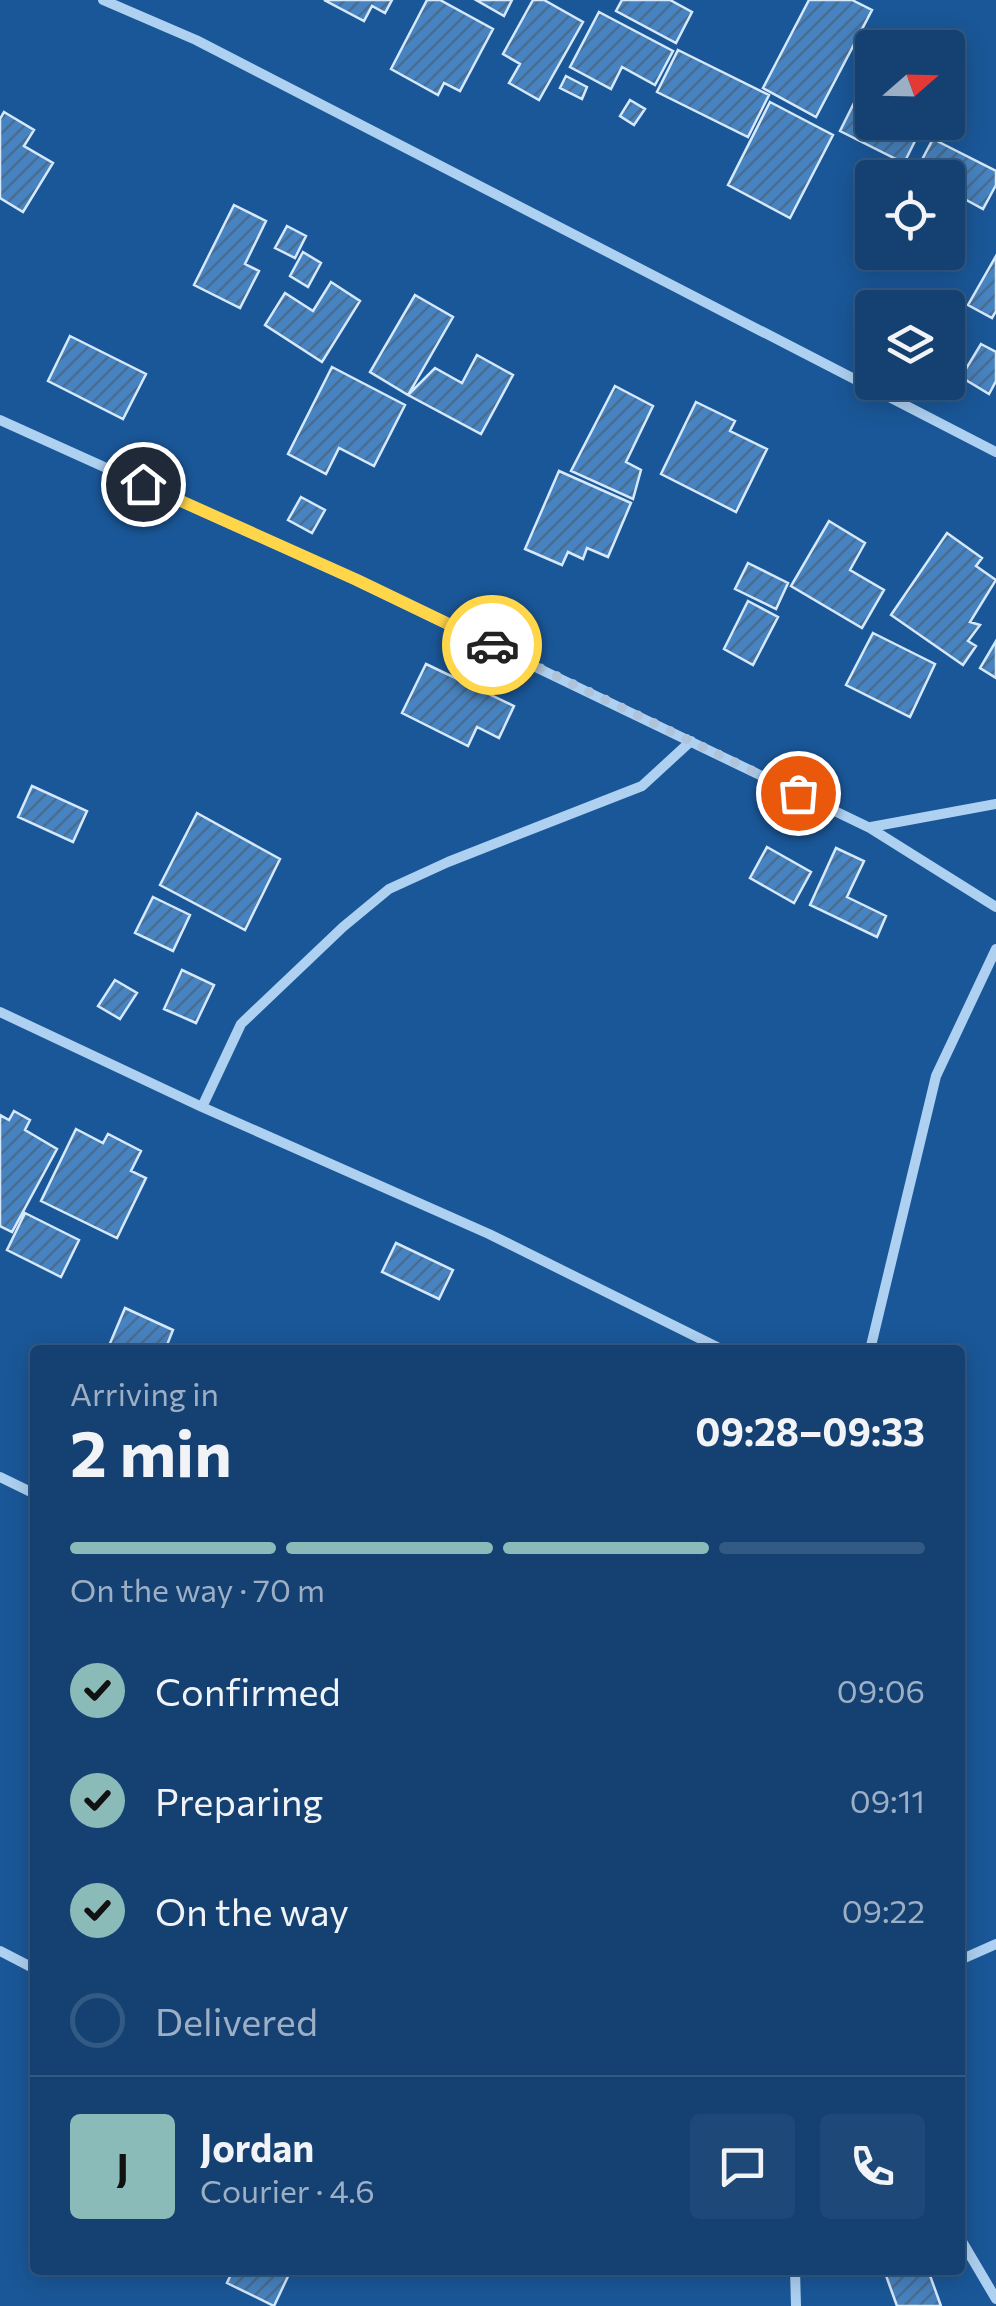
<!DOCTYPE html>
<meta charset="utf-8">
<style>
:root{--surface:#144172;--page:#1d4877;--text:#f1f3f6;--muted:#9dafc4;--line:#335a84;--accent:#8bbbb9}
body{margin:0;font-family:Commissioner,sans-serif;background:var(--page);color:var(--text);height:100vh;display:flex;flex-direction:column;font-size:38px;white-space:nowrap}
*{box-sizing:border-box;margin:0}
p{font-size:32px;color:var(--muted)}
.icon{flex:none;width:55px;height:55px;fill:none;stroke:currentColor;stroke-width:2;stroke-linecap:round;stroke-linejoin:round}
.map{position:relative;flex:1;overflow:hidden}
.panel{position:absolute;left:30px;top:1345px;width:935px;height:930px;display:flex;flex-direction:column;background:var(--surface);border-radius:10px;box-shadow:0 5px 25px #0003,0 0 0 2px var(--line)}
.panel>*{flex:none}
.needle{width:65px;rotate:70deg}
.buttons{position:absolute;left:855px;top:30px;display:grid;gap:20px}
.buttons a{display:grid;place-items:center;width:110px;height:110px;border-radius:10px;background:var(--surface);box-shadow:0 5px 25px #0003,0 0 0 2px var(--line);font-size:50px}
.pin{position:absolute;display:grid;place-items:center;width:85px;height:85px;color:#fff;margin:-42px;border:5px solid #fff;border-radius:50%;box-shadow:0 2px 10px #0007}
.courier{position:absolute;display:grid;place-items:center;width:100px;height:100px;margin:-50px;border:8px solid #ffd54a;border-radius:50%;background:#fff;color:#222;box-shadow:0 2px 12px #0007}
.overview em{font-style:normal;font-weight:700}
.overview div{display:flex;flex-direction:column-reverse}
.overview{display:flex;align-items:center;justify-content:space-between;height:170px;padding:0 40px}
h1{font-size:65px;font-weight:700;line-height:75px}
.bar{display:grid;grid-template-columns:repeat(4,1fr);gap:15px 10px;align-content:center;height:120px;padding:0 40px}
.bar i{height:12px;border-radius:8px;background:var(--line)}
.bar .active{background:var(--accent)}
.bar p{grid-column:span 4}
.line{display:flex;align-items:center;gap:25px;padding:0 40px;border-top:2px solid var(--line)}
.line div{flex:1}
.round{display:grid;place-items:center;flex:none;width:105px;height:105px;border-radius:10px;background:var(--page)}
ol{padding:0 40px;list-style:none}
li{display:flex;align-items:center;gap:30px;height:110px}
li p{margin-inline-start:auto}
li .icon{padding:10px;border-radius:50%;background:var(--accent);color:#111;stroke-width:4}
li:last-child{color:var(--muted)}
li i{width:55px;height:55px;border:5px solid var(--line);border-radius:50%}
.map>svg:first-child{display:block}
.building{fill:url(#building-hatch);stroke:#d6e9fb;stroke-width:2.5}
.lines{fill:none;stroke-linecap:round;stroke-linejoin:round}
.street{stroke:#aed0f1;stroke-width:10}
.done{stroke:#afc4db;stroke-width:10;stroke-dasharray:0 18}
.route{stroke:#ffd54a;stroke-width:12}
</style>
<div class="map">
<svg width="996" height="2306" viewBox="0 0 996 2306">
<defs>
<pattern id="building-hatch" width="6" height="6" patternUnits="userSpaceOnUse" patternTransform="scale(2.5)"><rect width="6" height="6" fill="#4783c0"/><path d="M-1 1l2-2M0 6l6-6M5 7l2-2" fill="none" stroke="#496d92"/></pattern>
</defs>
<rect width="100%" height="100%" fill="#1a5798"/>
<path class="building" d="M324,0h68l-7,13 -13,-7 -8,15z
M427,0h13l53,29 -33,62 -16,-8 -6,12 -47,-26z
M476,0h36l-8,16z
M533,0h11l39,22 -44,78 -30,-17 11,-19 -17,-10z
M622,0h48l22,12 -16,31 -60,-32z
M809,0h43l20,10 -56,107 -53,-29z
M599,12l74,39 -18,34 -33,-18 -11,22 -41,-22z
M678,50l91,45 -21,42 -91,-45z
M566,76l21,11 -5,12 -22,-11z
M857,97l15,8v17h36l13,7 -17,34 -64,-32z
M630,100l15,9 -11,16 -14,-9z
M770,102l63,33 -43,83 -62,-33z
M4,112l30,18 -10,16 29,17 -30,49 -23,-14v-79z
M933,139l63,32v14l-13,24 -35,-19v-12h-24l-9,-5z
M234,205l32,16 -21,43 14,7 -19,37 -46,-23z
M287,226l19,10 -11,22 -20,-10z
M303,252l18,11 -13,24 -18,-11z
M996,256v55l-4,7 -24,-13z
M331,282l29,19 -38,61 -57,-37 20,-32 28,18z
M415,295l38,22 -45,78 -38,-23z
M70,336l76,38 -23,45 -75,-38z
M981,344l15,8v29l-7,13 -28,-17z
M477,355l36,20 -32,59 -73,-39 27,-27 27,15z
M332,367l73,38 -31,61 -35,-18 -13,26 -38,-20z
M615,386l38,20 -27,56 15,8 -8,29 -62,-28z
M696,402l39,19 -5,10 37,18 -31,63 -75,-38z
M559,471l72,32 -23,54 -21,-9 -4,11 -15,-7 -6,13 -37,-16z
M301,497l24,13 -13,23 -24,-13z
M829,521l36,22 -15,27 34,20 -22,38 -71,-42z
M947,533l35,25 -6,8 20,14 -26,42 10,3 -12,16 8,5 -13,19 -72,-50z
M748,563l40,20 -12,26 -41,-20z
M748,601l30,16 -25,48 -29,-16z
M873,633l62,31 -25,53 -64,-32z
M996,641v37l-16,-10z
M426,664l88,42 -15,32 -22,-11 -9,19 -66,-33z
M32,786l55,25 -14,31 -55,-25z
M197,813l83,46 -35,71 -85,-45z
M767,847l44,25 -17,31 -44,-25z
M836,848l28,13 -17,36 39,19 -9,21 -67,-32z
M153,897l37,18 -17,36 -38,-18z
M182,970l32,15 -18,38 -32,-14z
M115,980l22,13 -17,26 -22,-13z
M14,1111l16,9 -5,10 32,19 -45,83 -12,-6v-111l9,5z
M76,1129l27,14 5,-9 33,17 -10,20 15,7 -29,60 -76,-37z
M25,1213l54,27 -18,37 -54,-27z
M396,1243l57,27 -14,29 -57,-27z
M125,1308l48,22 -8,20 -57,-2z
M233,2270h58l-17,36 -47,-23z
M884,2270h44l13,36h-44z"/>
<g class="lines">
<path class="street" d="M103,0l93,40 800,412
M0,420l357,161 513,247 126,79
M871,827l125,-23
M0,1012l202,95 287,127 234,116
M202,1107l39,-83 102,-97 46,-38 59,-27 194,-76 49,-45
M870,1350l66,-274 60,-127
M0,1477l35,17
M0,1951l35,18
M960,1960l36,-16
M960,2238l36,61
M795,2270l1,36"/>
</g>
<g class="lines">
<path class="done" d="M492,645l306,148"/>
<path class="route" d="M143,484l214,96 135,65"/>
</g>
</svg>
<div class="buttons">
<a><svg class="needle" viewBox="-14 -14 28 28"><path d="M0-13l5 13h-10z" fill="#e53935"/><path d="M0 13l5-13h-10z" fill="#9dafc4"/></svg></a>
<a><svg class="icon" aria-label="locate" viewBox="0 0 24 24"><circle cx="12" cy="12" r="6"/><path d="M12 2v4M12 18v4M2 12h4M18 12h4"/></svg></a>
<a><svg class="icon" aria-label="layers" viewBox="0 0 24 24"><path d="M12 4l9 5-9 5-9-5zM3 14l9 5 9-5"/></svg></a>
</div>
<div class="pin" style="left:798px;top:793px;background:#ea580c"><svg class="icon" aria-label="bag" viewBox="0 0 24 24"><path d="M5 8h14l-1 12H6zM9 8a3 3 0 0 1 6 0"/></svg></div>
<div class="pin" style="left:143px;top:484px;background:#1f2937"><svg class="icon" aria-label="home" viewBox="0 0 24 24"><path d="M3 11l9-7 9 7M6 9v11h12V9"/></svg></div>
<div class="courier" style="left:492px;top:645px"><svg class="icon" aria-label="car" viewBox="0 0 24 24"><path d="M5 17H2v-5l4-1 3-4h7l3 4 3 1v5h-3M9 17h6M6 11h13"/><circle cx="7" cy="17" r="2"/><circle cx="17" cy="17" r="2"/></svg></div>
<section class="panel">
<div class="overview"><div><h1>2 min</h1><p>Arriving in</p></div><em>09:28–09:33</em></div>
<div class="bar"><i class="active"></i><i class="active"></i><i class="active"></i><i></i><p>On the way · 70 m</p></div>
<ol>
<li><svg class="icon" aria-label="check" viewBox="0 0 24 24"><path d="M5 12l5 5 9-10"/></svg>Confirmed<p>09:06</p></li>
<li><svg class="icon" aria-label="check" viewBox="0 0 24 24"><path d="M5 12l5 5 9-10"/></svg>Preparing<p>09:11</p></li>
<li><svg class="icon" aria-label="check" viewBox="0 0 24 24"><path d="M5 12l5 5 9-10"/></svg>On the way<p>09:22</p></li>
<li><i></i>Delivered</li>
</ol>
<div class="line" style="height:180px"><b class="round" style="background:var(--accent);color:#111">J</b><div><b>Jordan</b><p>Courier · 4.6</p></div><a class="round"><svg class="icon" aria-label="chat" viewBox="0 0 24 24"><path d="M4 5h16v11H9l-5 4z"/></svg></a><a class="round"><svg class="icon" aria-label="phone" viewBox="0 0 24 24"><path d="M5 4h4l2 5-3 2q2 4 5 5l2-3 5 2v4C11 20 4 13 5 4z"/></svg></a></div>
</section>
</div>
